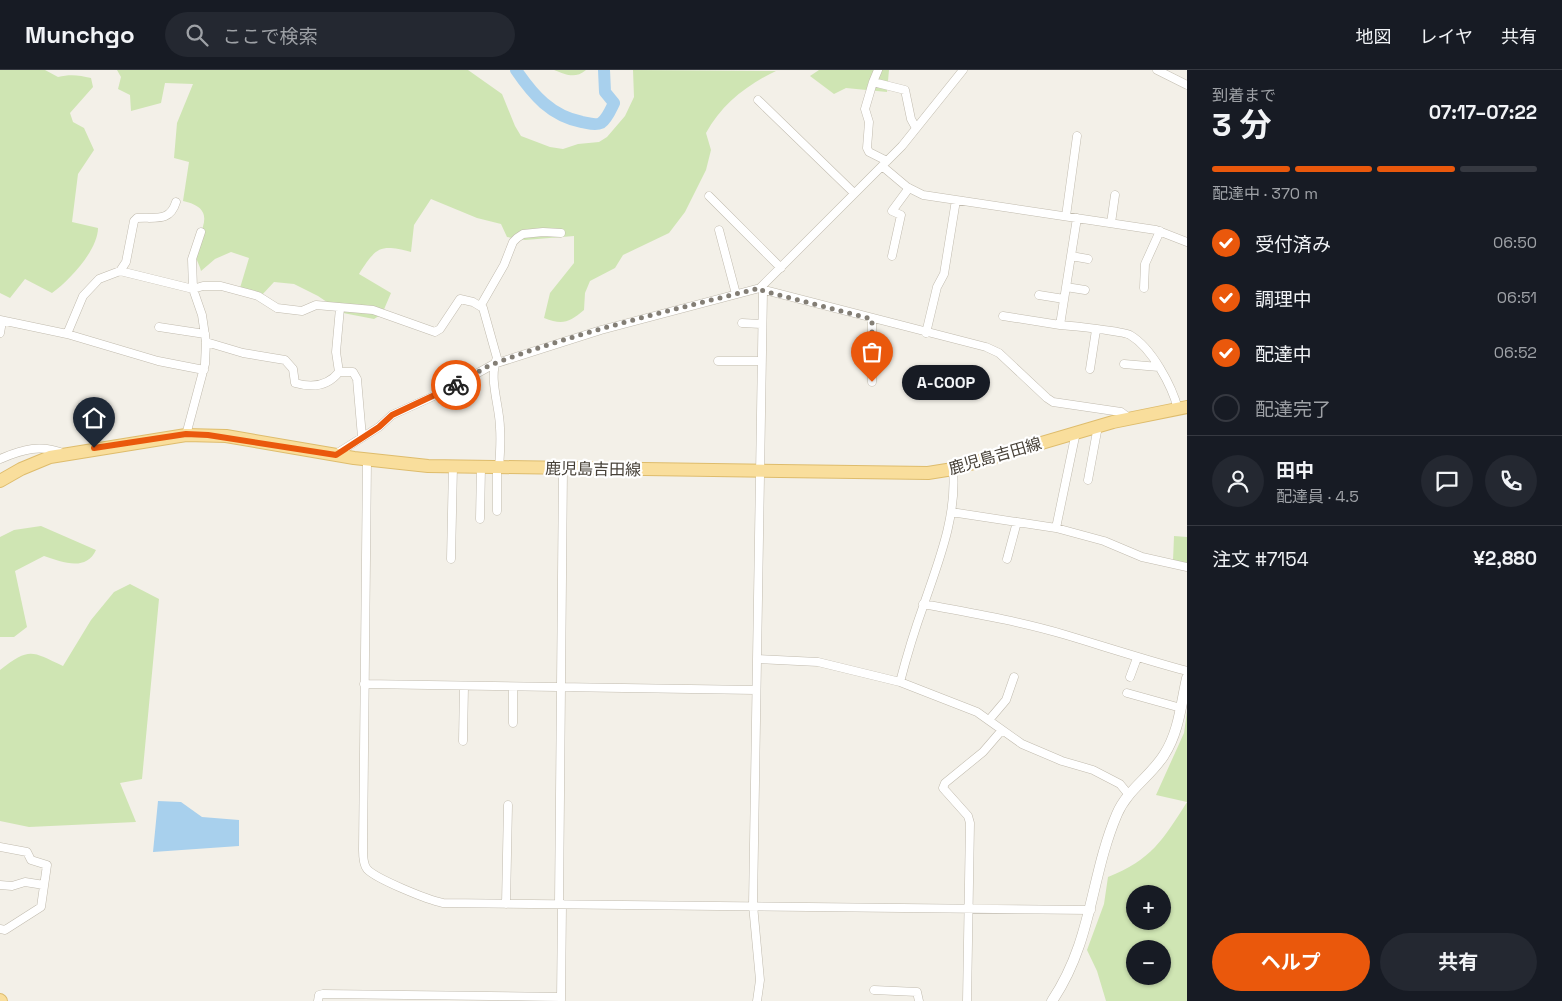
<!DOCTYPE html>
<html lang="ja">
<meta charset="utf-8">
<style>
:root{--surface:#171b24;--page:#242831;--text:#f1f3f6;--muted:#9ea1a6;--line:#363941;--accent:#ea580c}
body{margin:0;font-family:"Space Grotesk","Noto Sans JP",sans-serif;background:var(--page);color:var(--text);height:100vh;display:flex;flex-direction:column;font-size:19px;white-space:nowrap}
*{box-sizing:border-box;margin:0}
p{font-size:16px;color:var(--muted)}
.icon{flex:none;width:28px;height:28px;fill:none;stroke:currentColor;stroke-width:2;stroke-linecap:round;stroke-linejoin:round}
.map{position:relative;flex:1;overflow:hidden}
.side{display:flex;flex-direction:column;background:var(--surface);width:375px}
.side>*{flex:none}
.tools{position:absolute;left:1126px;top:815px;display:grid;gap:10px}
.tools a{display:grid;place-items:center;width:45px;height:45px;border-radius:50%;background:var(--surface);box-shadow:0 1px 4px #0004;font-size:25px}
.pin{position:absolute;display:grid;place-items:center;width:42px;height:42px;color:#fff;margin:-51px -21px;border-radius:50% 50% 50% 0;rotate:-45deg;box-shadow:0 0 5px #0007}
.pin .icon{rotate:45deg}
.courier{position:absolute;display:grid;place-items:center;width:50px;height:50px;margin:-25px;border:4px solid #ea580c;border-radius:50%;background:#fff;color:#222;box-shadow:0 1px 6px #0007}
.bubble{position:absolute;height:35px;border-radius:18px;background:var(--surface);box-shadow:0 1px 4px #0004;font-size:16px;font-weight:700;line-height:35px;text-align:center}
.summary em{font-style:normal;font-weight:700}
.summary div{display:flex;flex-direction:column-reverse}
.summary{display:flex;align-items:center;justify-content:space-between;height:85px;padding:0 25px}
h1{font-size:32px;font-weight:700;line-height:38px}
.bar{display:grid;grid-template-columns:repeat(4,1fr);gap:8px 5px;align-content:center;height:60px;padding:0 25px}
.bar i{height:6px;border-radius:4px;background:var(--line)}
.bar .selected{background:var(--accent)}
.bar p{grid-column:span 4}
.line{display:flex;align-items:center;gap:12px;padding:0 25px;border-top:1px solid var(--line)}
.line div{flex:1}
.round{display:grid;place-items:center;flex:none;width:52px;height:52px;border-radius:26px;background:var(--page)}
ol{padding:0 25px;list-style:none}
li{display:flex;align-items:center;gap:15px;height:55px}
li p{margin-inline-start:auto}
li .icon{padding:5px;border-radius:50%;background:var(--accent);color:#fff;stroke-width:4}
li:last-child{color:var(--muted)}
li i{width:28px;height:28px;border:2px solid var(--line);border-radius:50%}
.cta{display:flex;gap:10px;margin-top:auto;padding:10px 25px}
.cta a{flex:1;height:58px;border-radius:30px;background:var(--accent);color:#fff;font-size:20px;font-weight:700;line-height:58px;text-align:center}
.cta a+a{background:var(--page);color:var(--text)}
header{display:flex;align-items:center;gap:30px;box-sizing:border-box;height:70px;padding:0 25px;background:var(--surface);border-bottom:1px solid var(--line)}
header strong{font-size:24px}
nav{display:flex;gap:28px;margin-inline-start:auto;font-size:18px}
.search{width:350px;height:45px;background:var(--page);display:flex;align-items:center;gap:12px;box-sizing:border-box;padding:0 18px;border-radius:28px;color:var(--muted);font-size:19px}
main{display:flex;flex:1;min-height:0}
.map>svg:first-child{display:block}
.green{fill:#cfe5b3;fill-rule:evenodd}
.water{fill:#a8d0ed}
.lines{fill:none;stroke-linecap:round;stroke-linejoin:round}
.river{stroke:#a8d0ed;stroke-width:12}
.minor-casing{stroke:#c1bbae;stroke-width:9}
.tertiary-casing{stroke:#c1bbae;stroke-width:11}
.primary-casing{stroke:#debc6c;stroke-width:14}
.minor{stroke:#fff;stroke-width:8}
.tertiary{stroke:#fff;stroke-width:10}
.primary{stroke:#f9de9c;stroke-width:12}
.done{stroke:#837e75;stroke-width:5;stroke-dasharray:0 9}
.route{stroke:#ea580c;stroke-width:6}
.labels{text-anchor:middle;dominant-baseline:central;stroke-width:4.5;stroke-linejoin:round;paint-order:stroke}
.street-label{font-size:16px;fill:#464037;stroke:#fff}
</style>
<header>
<strong>Munchgo</strong>
<div class="search"><svg class="icon" aria-label="search" viewBox="0 0 24 24"><circle cx="10" cy="10" r="6"/><path d="M15 15l6 6"/></svg>ここで検索</div>
<nav><a>地図</a><a>レイヤ</a><a>共有</a></nav>
</header>
<main>
<div class="map">
<svg width="1187" height="931" viewBox="0 0 1187 931">
<rect width="100%" height="100%" fill="#f3f0e8"/>
<path class="green" d="M0,0h45l13,7c12,-3 21,-2 33,1l2,9 -23,26 3,9 11,6 10,22 -16,24 -6,48 26,6c0,22 -29,53 -46,65l-27,-14 -15,19 -10,-5z
M117,0h351l34,24 13,32 6,10 29,11 13,2 15,-5 21,-2 8,-5 18,-21 9,-19 -1,-27 143,1c-28,13 -55,34 -70,62l5,17 -5,20 -21,42 -16,21 -46,22 -8,13 -25,13 -5,12 -1,17c-15,13 -22,15 -40,8l6,-25 24,-30v-27l-49,4 -18,-3 -6,-13 -24,-6 -46,-19 -17,26 -3,27c-31,-8 -35,-5 -52,22l32,19 -9,21 -8,5 -31,-6 -25,-17 -24,-12 -20,-2 -13,14 -21,-8 9,-30 -18,-6 -16,7 -14,12c-1,-5 -5,-11 -5,-16 -2,-21 27,-45 -13,-54l6,-39 -15,-4 3,-35 16,-39 -28,-1 -4,20 -30,8 -1,-16 -12,-6 3,-12z
M554,0h32c-11,9 -19,5 -32,0z
M819,0h70l-2,22 -41,-4 -12,6 -24,-18z
M41,456l55,24c-10,22 -34,12 -52,6l-29,15 12,56 -13,10h-14v-100l14,-7z
M1174,466l13,1v28l-14,-4z
M130,514l29,15 -17,180 -22,4 16,39 -107,5 -29,-6v-151c30,-23 31,-19 63,-4l28,-46 23,-28z
M1187,642v289h-81l-9,-30 -10,-21 17,-46 4,-27c43,-17 55,-37 79,-75l-31,-7 28,-62zM1135,824h27v27h-27zM1135,879h27v27h-27z"/>
<path class="water" d="M158,731l23,1 21,15 37,3v26l-86,6z"/>
<g class="lines">
<path class="river" d="M516,0c17,25 35,46 66,52 6,1 13,4 19,1 6,-4 10,-14 13,-20l-9,-11 -1,-22"/>
<defs>
<path id="minor" d="M878,0l-5,12 32,8 6,29 5,9
M1157,0l30,15
M873,12l-8,27 4,13 -2,26 2,4 18,9
M758,30l96,93
M882,96l25,21 16,8 233,35 31,12
M709,126l72,72
M1066,146l11,-80
M1077,148l-17,107c13,1 62,6 70,10 22,13 42,51 48,74
M1111,153l4,-28
M719,160l17,64
M892,186l9,-41 -9,-4 17,-23
M1071,186l17,3
M120,201l6,-9 8,-41 3,-3c19,-1 33,4 39,-16
M1066,217l19,3
M1144,218l1,-24 15,-33
M761,219l225,58 13,6 48,45 6,4 68,10 8,6
M1039,225l25,4
M481,235l23,-40 9,-23 4,-4 6,-4 20,-2 18,1
M1003,246l57,9
M0,250l67,14 91,27 46,9
M742,253l19,1
M159,257l46,7
M0,263l2,-12
M926,263l11,-46 7,-13 12,-74
M67,264l16,-38 16,-17 21,-8 73,18 10,-3h18l37,10 19,12 25,3 14,-6 57,5 62,22 5,-3 20,-30 13,3 10,6 14,50c-9,20 3,49 3,70 1,13 0,27 -1,40
M206,272l37,11 42,7 8,9 2,14c17,5 33,3 44,-11h14l4,7 5,58
M718,291h43
M1124,294l35,3
M1090,299l6,-39
M339,302l-3,-20 4,-44
M872,312v-63
M186,365l19,-71 1,-22 -4,-27 -9,-26 -1,-30 9,-27
M336,384l43,-27 13,-12 57,-26 45,-25 107,-34 159,-42 142,-142 61,-76
M0,389c23,-10 41,-15 65,-5
M367,390l-4,390c0,6 0,14 4,19 9,10 61,31 76,34l648,7
M1088,410l10,-54
M497,441v-43
M951,442l105,16 48,13 38,16 45,10
M480,449l1,-52
M1056,458l20,-96
M451,489l2,-93
M1007,489l10,-37
M923,534c48,9 96,17 143,31 40,12 80,25 121,36
M757,589l61,3 82,20 77,30 45,32 40,17 31,9 27,14 9,11
M1130,607l7,-19
M900,612c7,-27 15,-53 24,-78 15,-44 33,-88 29,-135
M364,614l392,6
M513,617v36
M1127,623l54,15
M989,650l17,-20 8,-23
M463,671l1,-55
M0,777l27,5 4,8 16,5 -6,42 -36,23 -5,-1
M0,815l12,1 13,-4 19,3
M506,834l2,-99
M559,834l4,-436
M874,920l43,2 2,9
M561,930l1,-96
M318,931l1,-6 4,-1 238,3
M757,931l3,-21 -7,-75 10,-614
M967,931l3,-178 -2,-7 -25,-28 2,-5 38,-31 19,-22"/>
<path id="tertiary" d="M1052,931c41,-61 38,-124 65,-187 10,-24 34,-38 47,-59 15,-23 17,-51 23,-77"/>
<path id="primary" d="M0,411l21,-12 29,-12 136,-22 40,1 128,22 74,8 500,7 25,-4 160,-47 74,-15
M0,930l1,1"/>
</defs>
<use href="#minor" class="minor-casing"/>
<use href="#tertiary" class="tertiary-casing"/>
<use href="#primary" class="primary-casing"/>
<use href="#minor" class="minor"/>
<use href="#tertiary" class="tertiary"/>
<use href="#primary" class="primary"/>
</g>
<g class="lines">
<path class="done" d="M456,315c13,-7 26,-17 40,-22 85,-32 176,-53 264,-75l3,3 109,28v63"/>
<path class="route" d="M94,378l92,-14 22,1 128,20 43,-28 13,-12 64,-30"/>
</g>
<g class="labels">
<g class="street-label">
<text transform="translate(995 386) rotate(-16)">鹿児島吉田線</text>
<text transform="translate(593 399) rotate(1)">鹿児島吉田線</text>
</g>
</g>
</svg>
<div class="tools">
<a>+</a>
<a>−</a>
</div>
<div class="pin" style="left:872px;top:312px;background:#ea580c"><svg class="icon" aria-label="bag" viewBox="0 0 24 24"><path d="M5 8h14l-1 12H6zM9 8a3 3 0 0 1 6 0"/></svg></div>
<div class="pin" style="left:94px;top:378px;background:#1f2937"><svg class="icon" aria-label="home" viewBox="0 0 24 24"><path d="M3 11l9-7 9 7M6 9v11h12V9"/></svg></div>
<div class="courier" style="left:456px;top:315px"><svg class="icon" aria-label="bike" viewBox="0 0 24 24"><circle cx="6" cy="16" r="4"/><circle cx="18" cy="16" r="4"/><path d="M6 16l4-8h5l3 8M10 8l3 8H6M13 5h3"/></svg></div>
<div class="bubble" style="left:902px;top:295px;width:88px">A-COOP</div>
</div>
<section class="side">
<div class="summary"><div><h1>3 分</h1><p>到着まで</p></div><em>07:17–07:22</em></div>
<div class="bar"><i class="selected"></i><i class="selected"></i><i class="selected"></i><i></i><p>配達中 · 370 m</p></div>
<ol>
<li><svg class="icon" aria-label="check" viewBox="0 0 24 24"><path d="M5 12l5 5 9-10"/></svg>受付済み<p>06:50</p></li>
<li><svg class="icon" aria-label="check" viewBox="0 0 24 24"><path d="M5 12l5 5 9-10"/></svg>調理中<p>06:51</p></li>
<li><svg class="icon" aria-label="check" viewBox="0 0 24 24"><path d="M5 12l5 5 9-10"/></svg>配達中<p>06:52</p></li>
<li><i></i>配達完了</li>
</ol>
<div class="line" style="height:90px"><a class="round"><svg class="icon" aria-label="person" viewBox="0 0 24 24"><circle cx="12" cy="8" r="4"/><path d="M4 21q1-7 8-7t8 7"/></svg></a><div><b>田中</b><p>配達員 · 4.5</p></div><a class="round"><svg class="icon" aria-label="chat" viewBox="0 0 24 24"><path d="M4 5h16v11H9l-5 4z"/></svg></a><a class="round"><svg class="icon" aria-label="phone" viewBox="0 0 24 24"><path d="M5 4h4l2 5-3 2q2 4 5 5l2-3 5 2v4C11 20 4 13 5 4z"/></svg></a></div>
<div class="line" style="height:65px"><div>注文 #7154</div><b>¥2,880</b></div>
<div class="cta"><a>ヘルプ</a><a>共有</a></div>
</section>
</main>
